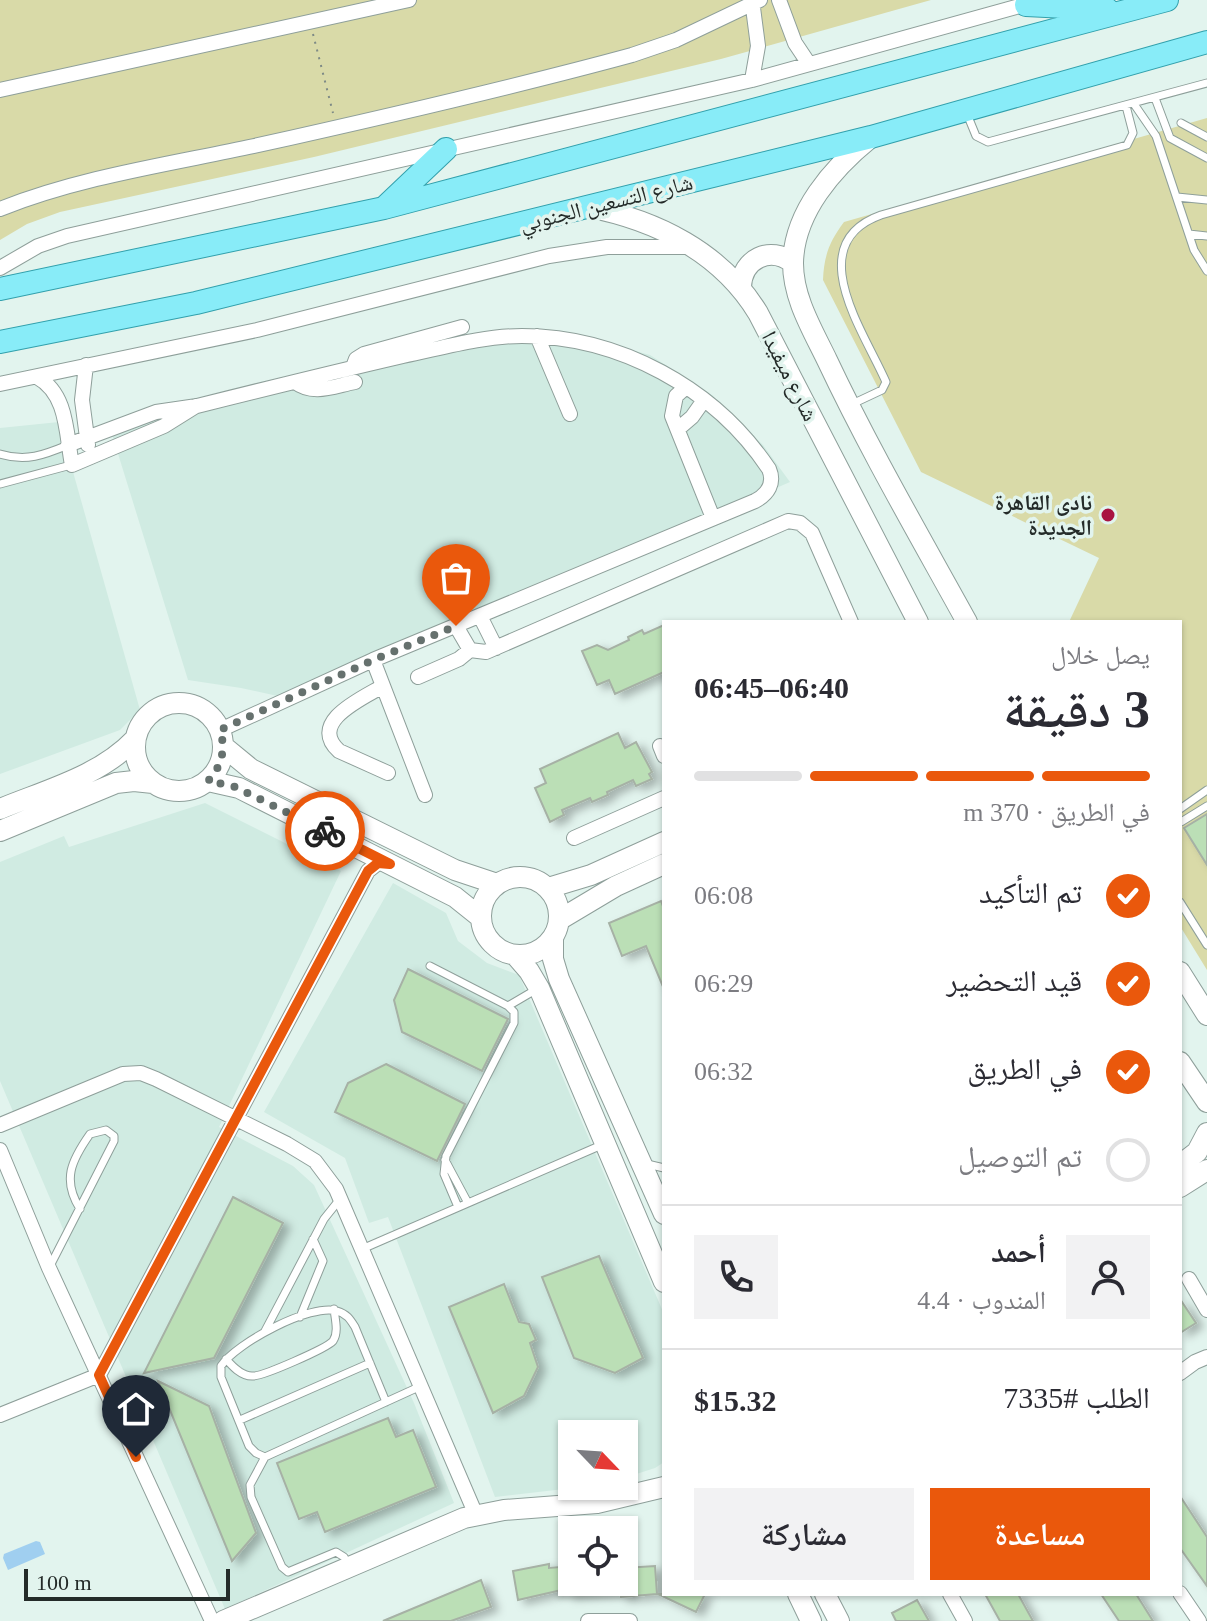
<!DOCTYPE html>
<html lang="ar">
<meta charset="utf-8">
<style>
:root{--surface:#fff;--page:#f2f2f3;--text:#2b2b33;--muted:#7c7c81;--line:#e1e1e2;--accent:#ea580c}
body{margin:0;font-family:"Times New Roman","Noto Naskh Arabic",serif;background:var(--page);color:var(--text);direction:rtl;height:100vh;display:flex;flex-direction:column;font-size:30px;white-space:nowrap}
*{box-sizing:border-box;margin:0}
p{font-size:26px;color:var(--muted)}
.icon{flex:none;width:44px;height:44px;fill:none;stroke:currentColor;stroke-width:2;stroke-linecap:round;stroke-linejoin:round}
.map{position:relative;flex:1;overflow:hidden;direction:ltr}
.side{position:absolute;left:662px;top:620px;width:520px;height:976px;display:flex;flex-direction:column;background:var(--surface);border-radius:0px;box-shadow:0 2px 6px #0004;direction:rtl}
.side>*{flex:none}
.needle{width:52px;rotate:115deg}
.controls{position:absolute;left:558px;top:1420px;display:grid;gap:16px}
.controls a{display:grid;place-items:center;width:80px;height:80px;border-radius:0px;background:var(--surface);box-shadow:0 2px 6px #0004;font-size:40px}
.scale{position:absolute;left:24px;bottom:20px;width:206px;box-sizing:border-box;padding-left:8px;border:4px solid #242b29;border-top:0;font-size:22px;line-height:28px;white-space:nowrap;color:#242b29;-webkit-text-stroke:6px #e2f4ee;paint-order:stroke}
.pin{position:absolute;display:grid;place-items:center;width:68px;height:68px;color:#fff;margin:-82px -34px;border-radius:50% 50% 50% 0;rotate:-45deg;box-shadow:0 0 8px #0007}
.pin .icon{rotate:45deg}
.courier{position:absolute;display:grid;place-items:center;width:80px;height:80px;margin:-40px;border:6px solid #ea580c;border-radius:50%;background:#fff;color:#222;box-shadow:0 2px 10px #0007}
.headline em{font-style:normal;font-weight:600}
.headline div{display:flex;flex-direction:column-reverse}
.headline{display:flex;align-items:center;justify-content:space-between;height:136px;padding:0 32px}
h1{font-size:52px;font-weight:600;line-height:60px}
.bar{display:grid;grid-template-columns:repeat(4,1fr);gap:12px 8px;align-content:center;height:96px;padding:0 32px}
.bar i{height:10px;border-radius:6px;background:var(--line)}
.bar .current{background:var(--accent)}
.bar p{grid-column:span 4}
.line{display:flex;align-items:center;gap:20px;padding:0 32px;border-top:2px solid var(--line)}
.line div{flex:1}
.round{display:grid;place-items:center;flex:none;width:84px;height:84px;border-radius:0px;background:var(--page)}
ol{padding:0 32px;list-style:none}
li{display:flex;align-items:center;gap:24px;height:88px}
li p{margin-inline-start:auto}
li .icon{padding:8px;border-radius:50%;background:var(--accent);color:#fff;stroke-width:4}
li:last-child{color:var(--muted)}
li i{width:44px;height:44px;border:4px solid var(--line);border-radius:50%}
.button{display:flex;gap:16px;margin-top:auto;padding:16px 32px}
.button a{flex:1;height:92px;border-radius:0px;background:var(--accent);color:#fff;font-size:32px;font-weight:600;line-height:92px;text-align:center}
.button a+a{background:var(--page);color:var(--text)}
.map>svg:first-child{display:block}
.built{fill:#d0ebe2}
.green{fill:#d9daa8}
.water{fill:#a0cff0}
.building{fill:#bbdfb6;stroke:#a6b1a5;stroke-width:2;filter:url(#shadow)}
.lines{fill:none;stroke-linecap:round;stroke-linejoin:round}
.lane-casing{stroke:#8e9f9a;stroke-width:9}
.street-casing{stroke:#8e9f9a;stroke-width:16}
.secondary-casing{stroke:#8e9f9a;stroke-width:22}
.primary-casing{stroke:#32a0ac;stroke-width:24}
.path{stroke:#7e8a86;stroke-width:2;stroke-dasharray:2 6;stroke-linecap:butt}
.lane{stroke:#fff;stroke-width:7}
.street{stroke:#fff;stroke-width:14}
.secondary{stroke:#fff;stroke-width:20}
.primary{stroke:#88ecf8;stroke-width:22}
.done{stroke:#66716e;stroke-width:8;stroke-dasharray:0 14.4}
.route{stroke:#ea580c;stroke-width:10}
.poi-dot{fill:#a91342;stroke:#e2f4ee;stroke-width:3}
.labels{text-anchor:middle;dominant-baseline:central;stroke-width:7;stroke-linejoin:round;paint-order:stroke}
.street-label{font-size:22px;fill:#242b29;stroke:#e2f4ee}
.poi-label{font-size:22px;font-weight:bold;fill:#242b29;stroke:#e2f4ee;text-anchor:end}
</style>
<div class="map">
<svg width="1207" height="1621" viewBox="0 0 1207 1621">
<defs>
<filter id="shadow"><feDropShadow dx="7" dy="4" stdDeviation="4" flood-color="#0004"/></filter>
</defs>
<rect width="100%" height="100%" fill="#e2f4ee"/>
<path class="built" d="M519,333l79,8 52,14 62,40 51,50 27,37 -499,217 -50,-11 -53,-8 -77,-249 203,-55z
M59,422l81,288 -20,20 -120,44v-346z
M205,803l136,68 -122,256 74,39 21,19 100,218 40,100 -229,106 -225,-528v-219l64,-26 5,11z
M393,883l53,30 12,28 29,22 32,12 145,339v148l-9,6 -31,10v-44h-52v52h18l-95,11 -107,-280 -19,6 -24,-65 -81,-46z"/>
<path class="green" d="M0,0h931l-210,59 -407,98 -254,55 -33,12 -27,16z
M1207,118v852l-27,-44v-304h-111l30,-64 -178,-86 -98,-192c1,-24 6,-38 21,-58z"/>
<path class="water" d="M36,1541l4,1 5,12 -37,16 -5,-12 1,-4z"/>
<path class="building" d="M664,625v47l-49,22 -6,-14 -12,5 -15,-34 15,-6 11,5 21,-10 -1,-3 14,-7 2,4z
M618,733l7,15 11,-6 16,30 -3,2 3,5 -16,7 -3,-6 -26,12 1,3 -16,7 -2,-4 -28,12 2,5 -14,7 -15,-34 11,-5 -6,-14z
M1207,814v51l-23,-37z
M661,901l3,8v80l-18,-43 -24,10 -13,-33z
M408,969l100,50 -26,52 -80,-39 -8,-32z
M386,1064l79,40 -28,57 -102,-49 13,-29z
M233,1197l50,26 -69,135 -70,15z
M599,1256l44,102 -28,15 -41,-15 -32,-81z
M504,1284l15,38 10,2 7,16 -6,3 8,24 -14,29 -31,17 -44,-106z
M1180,1299l16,24 -16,10z
M158,1381l51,25 47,127 -24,28z
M388,1418l8,19 17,-7 23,57 -111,45 -8,-20 -18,7 -22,-56z
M1180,1496l27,41v49l-27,-38z
M549,1564v4l23,-2v16h52v-14l31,-2 2,28 -36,3 -1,-6 -53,4 -1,-6 -48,11 -5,-29z
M481,1580l10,27 -40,14h-68z
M658,1594h47l-9,18z
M985,1594h33l15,27h-33z
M1101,1594h35l17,27h-34z
M917,1600l12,21h-33l-4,-8z"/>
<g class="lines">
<defs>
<path id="lane" d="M1155,98l15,40 37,20
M1134,104l22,32 38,114 13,21
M967,114l9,22 12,6 219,-59
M1181,123l26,14
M1177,197l30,3
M1189,234l18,2
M850,405l32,-15 4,-8c-21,-49 -86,-138 -5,-167l246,-70 6,-12 -7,-27
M0,454c26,8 44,1 68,-9
M0,484l71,-19
M1180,809l27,-19
M1181,822l26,-16
M1180,902l27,43
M430,966l78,40 6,6v11l-68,133 -2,18 14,33
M508,1006l29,-17
M445,1160l23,43
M647,1164l17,4
M362,1249l242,-105
M49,1268l65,-127v-5l-8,-6 -16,4c-19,27 -28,46 -10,75
M300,1317l23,-56 -10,-22
M265,1331l59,-112 16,-20
M226,1359c6,7 15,17 26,17 10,1 75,-28 81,-35 6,-9 2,-22 1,-32
M240,1420l130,-57
M265,1457l-9,-4 -7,-7 -28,-69v-11c15,-23 90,-63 116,-55 10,3 13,8 18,16l31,75
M349,1566l-5,-9 -8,-5 -48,20 -6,-5 -31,-70 -1,-12 15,-28 156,-71"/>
<path id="street" d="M752,0l6,46 -6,34
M779,0l16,43 14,21
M0,90l409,-90
M0,209c80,-32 170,-45 254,-63 126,-28 253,-57 378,-91l44,-15 84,-40
M0,268l38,-22 29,-10 685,-156 282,-78
M537,336l33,78
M86,365l-4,35 6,45
M353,367l3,-8 8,-5 98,-27
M37,377c31,17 29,57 35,88l92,-39 32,-20
M295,382c18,14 39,4 60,0
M0,384l257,-54 292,-74 58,-9h81
M686,387l-10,9 -4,20 41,102
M678,429l14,-12 12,-17
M68,445l88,-33 41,-6c68,-17 137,-34 206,-50 39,-8 79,-20 119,-20 97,0 193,52 247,133 6,14 -1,25 -14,32l-382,159 -153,70
M480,616l16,32
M456,626l14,24 16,2 302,-131 12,2 12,10 39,89
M373,660l52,135
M418,677l41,-18 11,-9
M383,686c-20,12 -76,36 -44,65l49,22
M660,746l4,10
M574,838l90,-40
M0,1125l123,-51 18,-1 15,6 131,65 28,17 21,28 140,326
M0,1150l49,118 163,353
M1189,1279l18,31
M1180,1373l15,-11 12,-5
M0,1415l99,-40 269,-504 10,-8 12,1
M1180,1593l19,28
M950,1594l15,27
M588,1621h42"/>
<path id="secondary" d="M870,138c-37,30 -76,74 -77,125 0,35 19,66 34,97 42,89 92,175 140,262
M588,207c68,13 133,45 170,106l160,309
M741,287c1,-28 29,-42 52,-24
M135 747a44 44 0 1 1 88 0a44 44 0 1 1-88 0Z
M223,746l28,23 204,101 42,14
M208,781l31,7 216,109 25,20
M0,809c46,-19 100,-33 135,-70
M0,831l116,-48 18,-2 19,2
M481 916a39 39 0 1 1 78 0a39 39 0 1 1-78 0Z
M548,888l43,-13 73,-33
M559,920l57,-34 48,-22
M553,939v20l6,20 105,235
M516,956l13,15 10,17 125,294
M1180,972l27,43
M1180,1062l27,40
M1180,1165l17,-13 10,-19
M1180,1187l27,-17
M798,1594l13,27
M825,1594l14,27
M223,1621l241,-103 40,-8 93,-7 67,-16"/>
<path id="primary" d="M1026,5l81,4
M386,206l60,-57
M0,289l384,-81 783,-208
M0,342l196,-39 675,-166 336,-95"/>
</defs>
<use href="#lane" class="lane-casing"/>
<use href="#street" class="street-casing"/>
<use href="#secondary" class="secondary-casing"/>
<use href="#primary" class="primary-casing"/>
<path class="path" d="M313,34l20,79"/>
<use href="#lane" class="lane"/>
<use href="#street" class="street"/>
<use href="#secondary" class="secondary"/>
<use href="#primary" class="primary"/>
</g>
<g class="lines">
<path class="done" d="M325,831l-92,-45 -25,-5c14,-15 18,-32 12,-51l153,-70 83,-34"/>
<path class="route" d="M136,1457l-37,-82 269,-504 10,-8 12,1 -65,-33"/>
</g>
<circle class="poi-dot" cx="1108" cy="515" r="8"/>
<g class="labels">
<g class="street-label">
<text transform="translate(606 203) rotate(-14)">شارع التسعين الجنوبي</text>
<text transform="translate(790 376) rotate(63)">شارع ميفيدا</text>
</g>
<g class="poi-label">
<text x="1092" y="502">نادى القاهرة<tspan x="1092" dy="25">الجديدة</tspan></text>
</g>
</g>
</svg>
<div class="controls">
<a><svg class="needle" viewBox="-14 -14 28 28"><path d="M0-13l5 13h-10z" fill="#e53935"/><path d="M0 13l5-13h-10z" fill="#7c7c81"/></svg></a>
<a><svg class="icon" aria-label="locate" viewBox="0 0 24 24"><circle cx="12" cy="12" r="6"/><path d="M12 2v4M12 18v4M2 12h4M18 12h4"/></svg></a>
</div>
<div class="scale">100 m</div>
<div class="pin" style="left:456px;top:626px;background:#ea580c"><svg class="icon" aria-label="bag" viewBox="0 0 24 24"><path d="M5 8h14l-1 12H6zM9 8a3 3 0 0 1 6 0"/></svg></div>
<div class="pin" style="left:136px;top:1457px;background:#1f2937"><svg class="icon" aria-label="home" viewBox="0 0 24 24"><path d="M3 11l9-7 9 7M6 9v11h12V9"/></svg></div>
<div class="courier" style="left:325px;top:831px"><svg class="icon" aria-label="bike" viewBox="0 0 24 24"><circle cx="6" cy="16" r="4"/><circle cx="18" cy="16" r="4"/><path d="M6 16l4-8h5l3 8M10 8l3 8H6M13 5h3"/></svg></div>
<section class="side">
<div class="headline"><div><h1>3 دقيقة</h1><p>يصل خلال</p></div><em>06:40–06:45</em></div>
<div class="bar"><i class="current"></i><i class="current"></i><i class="current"></i><i></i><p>في الطريق · 370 m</p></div>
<ol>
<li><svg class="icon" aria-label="check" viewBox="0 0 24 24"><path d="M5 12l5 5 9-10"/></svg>تم التأكيد<p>06:08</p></li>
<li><svg class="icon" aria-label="check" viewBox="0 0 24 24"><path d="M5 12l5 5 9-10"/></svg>قيد التحضير<p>06:29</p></li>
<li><svg class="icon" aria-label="check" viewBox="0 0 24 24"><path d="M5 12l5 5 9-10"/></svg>في الطريق<p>06:32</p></li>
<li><i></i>تم التوصيل</li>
</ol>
<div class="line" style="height:144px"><a class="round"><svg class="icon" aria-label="person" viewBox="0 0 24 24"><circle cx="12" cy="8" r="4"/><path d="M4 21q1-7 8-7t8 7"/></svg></a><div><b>أحمد</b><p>المندوب · 4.4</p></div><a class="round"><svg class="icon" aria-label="phone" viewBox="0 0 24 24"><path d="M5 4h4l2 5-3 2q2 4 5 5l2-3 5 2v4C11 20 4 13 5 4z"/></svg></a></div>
<div class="line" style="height:104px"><div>الطلب #7335</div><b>$15.32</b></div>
<div class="button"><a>مساعدة</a><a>مشاركة</a></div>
</section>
</div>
